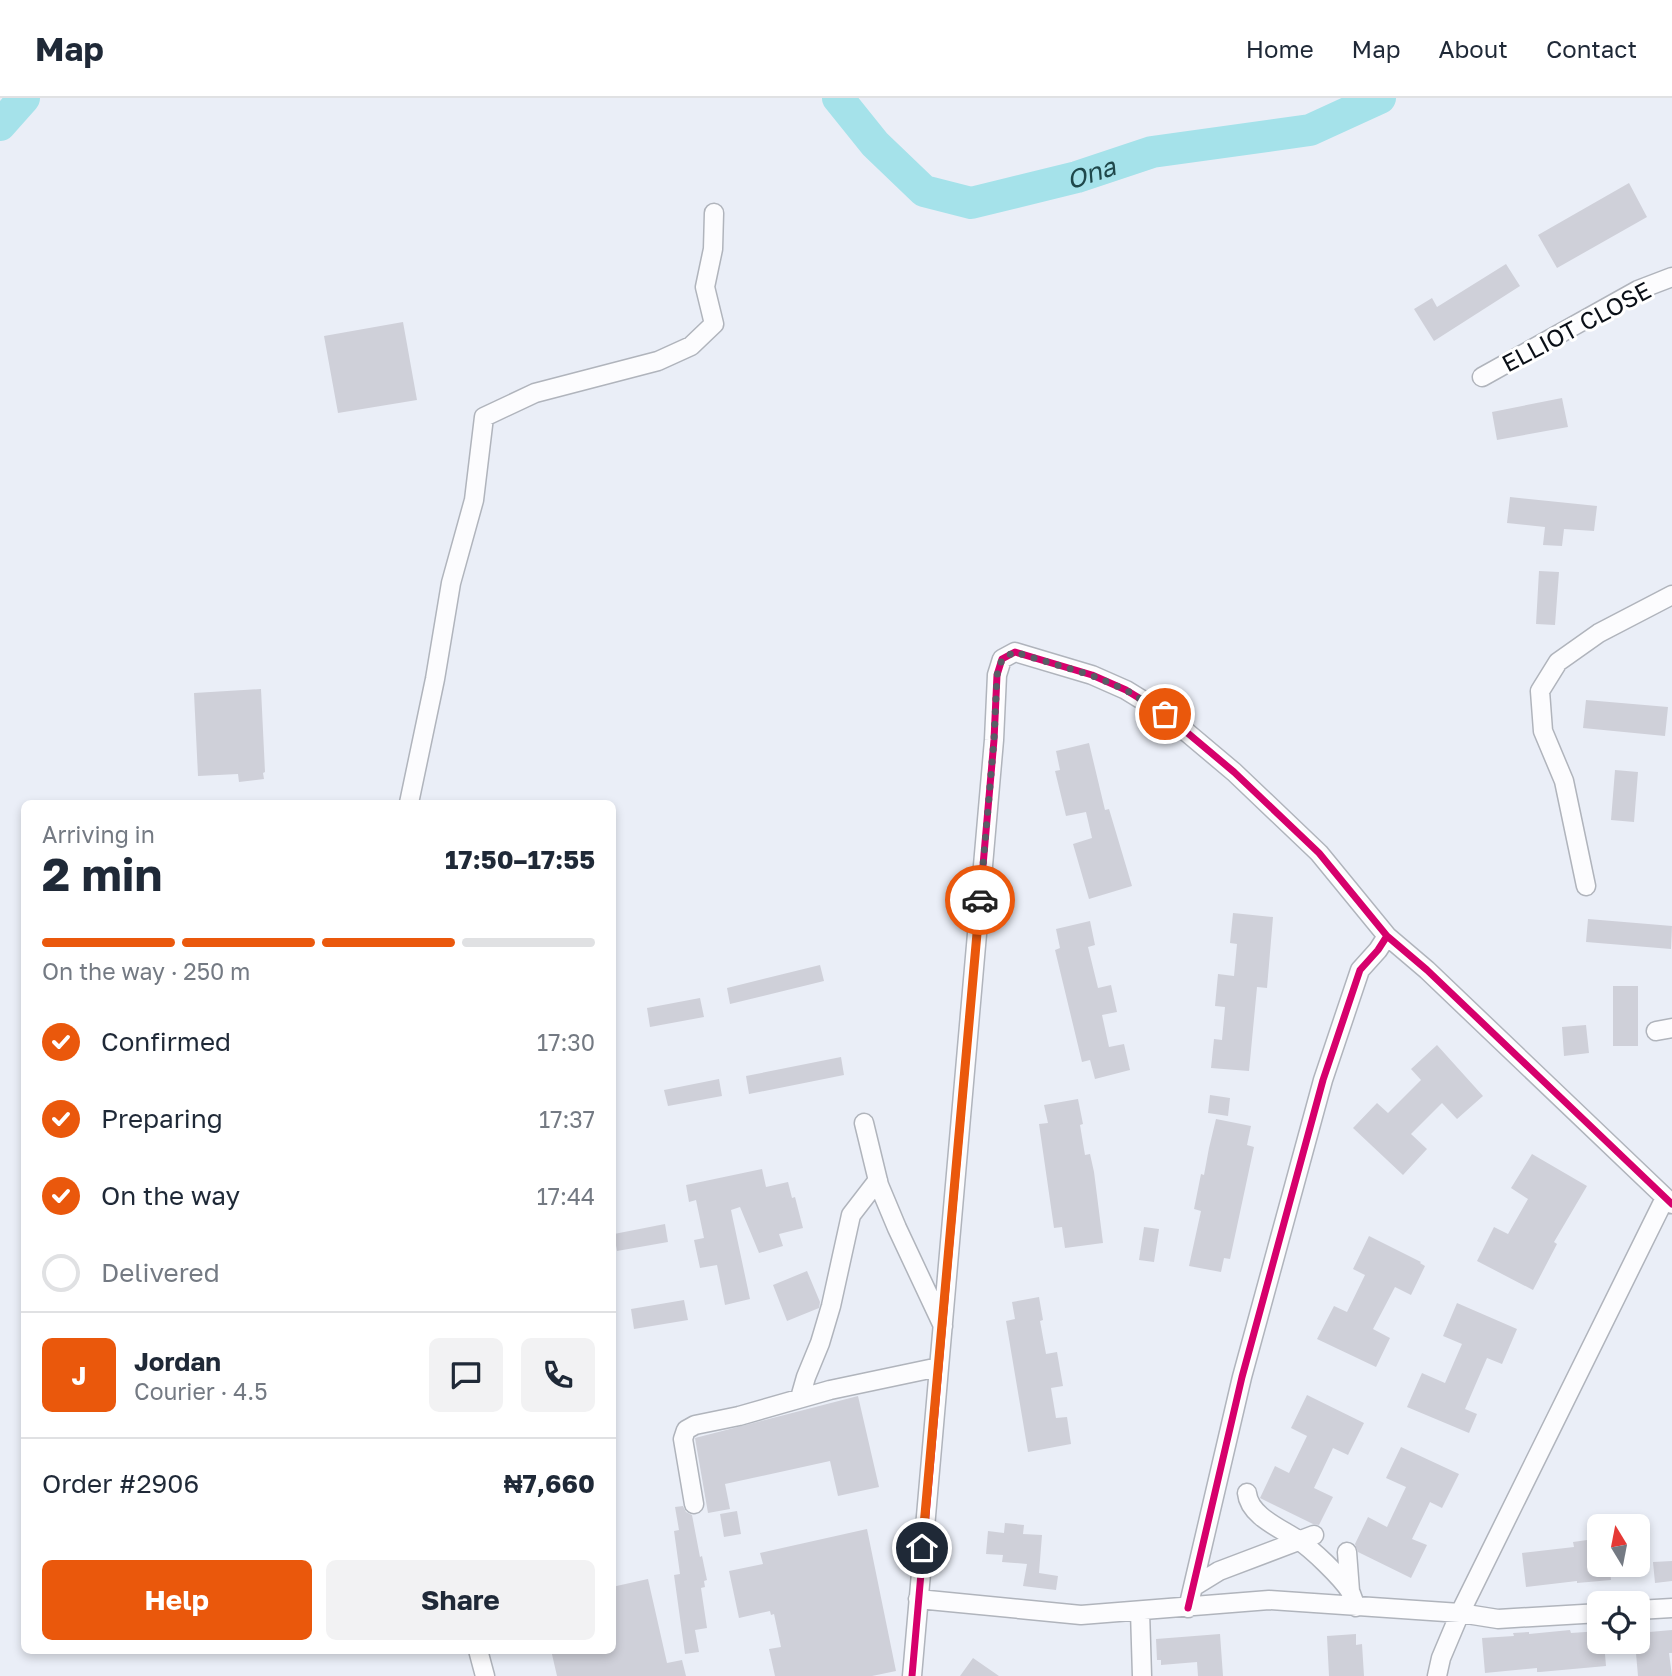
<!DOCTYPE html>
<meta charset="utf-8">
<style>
:root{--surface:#fff;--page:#f2f2f3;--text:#1f2937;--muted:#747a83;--line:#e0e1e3;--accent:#ea580c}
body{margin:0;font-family:"Golos Text",sans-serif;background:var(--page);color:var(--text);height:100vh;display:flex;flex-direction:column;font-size:26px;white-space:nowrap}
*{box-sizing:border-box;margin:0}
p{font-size:23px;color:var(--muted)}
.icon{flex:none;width:38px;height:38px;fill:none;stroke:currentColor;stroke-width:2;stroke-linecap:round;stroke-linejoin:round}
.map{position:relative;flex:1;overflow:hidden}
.drawer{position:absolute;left:21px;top:702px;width:595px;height:854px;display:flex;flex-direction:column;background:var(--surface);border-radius:10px;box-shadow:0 4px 10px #0003}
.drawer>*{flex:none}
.needle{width:46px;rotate:350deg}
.tools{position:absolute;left:1587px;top:1416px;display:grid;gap:14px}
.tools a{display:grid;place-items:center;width:63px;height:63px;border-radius:10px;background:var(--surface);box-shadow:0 4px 10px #0003;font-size:35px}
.pin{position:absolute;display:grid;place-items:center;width:60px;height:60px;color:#fff;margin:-30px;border:4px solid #fff;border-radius:50%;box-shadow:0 2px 7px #0007}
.courier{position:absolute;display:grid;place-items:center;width:70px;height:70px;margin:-35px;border:5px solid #ea580c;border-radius:50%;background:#fff;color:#222;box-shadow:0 2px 9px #0007}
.head em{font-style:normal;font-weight:700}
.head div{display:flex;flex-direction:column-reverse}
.head{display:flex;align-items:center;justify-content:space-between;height:119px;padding:0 21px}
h1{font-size:46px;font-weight:700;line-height:52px}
.bar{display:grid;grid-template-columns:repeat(4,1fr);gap:10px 7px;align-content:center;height:84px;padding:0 21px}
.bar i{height:9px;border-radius:5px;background:var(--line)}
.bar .current{background:var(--accent)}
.bar p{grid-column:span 4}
.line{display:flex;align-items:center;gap:18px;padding:0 21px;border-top:2px solid var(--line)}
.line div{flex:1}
.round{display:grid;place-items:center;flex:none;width:74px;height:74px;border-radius:10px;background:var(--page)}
ol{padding:0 21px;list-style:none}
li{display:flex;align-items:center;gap:21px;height:77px}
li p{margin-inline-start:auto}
li .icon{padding:7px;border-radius:50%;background:var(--accent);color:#fff;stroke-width:4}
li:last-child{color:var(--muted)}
li i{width:38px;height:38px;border:4px solid var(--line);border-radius:50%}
.primary-button{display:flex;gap:14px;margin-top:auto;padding:14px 21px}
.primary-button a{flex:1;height:80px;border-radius:10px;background:var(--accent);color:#fff;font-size:28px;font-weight:700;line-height:80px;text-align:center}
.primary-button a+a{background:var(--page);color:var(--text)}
header{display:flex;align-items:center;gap:42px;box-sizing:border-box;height:98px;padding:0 35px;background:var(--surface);border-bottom:2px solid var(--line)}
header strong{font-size:33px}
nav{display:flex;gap:38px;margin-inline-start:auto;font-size:24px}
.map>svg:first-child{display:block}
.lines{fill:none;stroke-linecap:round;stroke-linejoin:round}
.river{stroke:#a5e2ea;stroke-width:32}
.building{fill:#cfd0d9}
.street-casing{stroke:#b0b4bc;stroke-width:21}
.street{stroke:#fcfcfe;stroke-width:18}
.cycleway-casing{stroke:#fff;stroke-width:11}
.cycleway{stroke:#d6006c;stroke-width:7}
.done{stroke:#585d65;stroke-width:7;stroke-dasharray:0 12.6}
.route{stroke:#ea580c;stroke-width:9}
.labels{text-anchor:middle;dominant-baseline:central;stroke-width:6;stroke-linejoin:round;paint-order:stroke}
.street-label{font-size:24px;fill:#0a0f17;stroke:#fff}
.water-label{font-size:26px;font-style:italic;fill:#1f484b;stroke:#fff}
</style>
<header>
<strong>Map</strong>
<nav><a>Home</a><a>Map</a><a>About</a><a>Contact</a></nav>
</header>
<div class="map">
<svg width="1672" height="1578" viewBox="0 0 1672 1578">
<rect width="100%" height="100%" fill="#eaeef7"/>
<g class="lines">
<g class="river">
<path id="s1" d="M838,0l37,46 49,47 47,12 106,-26 75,-25 158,-22 70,-32"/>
<path d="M0,27l24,-27"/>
</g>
</g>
<path class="building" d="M1629,85l18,34 -90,51 -19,-33z
M1506,166l14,22 -86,55 -20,-32 18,-11 5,9z
M403,224l14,78 -79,13 -14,-77z
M1562,300l6,29 -71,13 -5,-28z
M1510,399l87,9 -3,25 -30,-2 -2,17 -19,-1 2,-18 -38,-4z
M1539,473l20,1 -4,53 -19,-1z
M261,591l4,83 -2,1 1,6 -25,3 -1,-8 -40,2 -4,-83z
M1586,602l82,7 -3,29 -82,-8z
M1089,645l16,67 4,-1 23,77 -43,13 -16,-55 19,-6 -6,-26 -20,4 -11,-45 5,-1 -4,-19z
M1615,672l23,2 -4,50 -23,-2z
M1233,815l40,4 -6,71 -10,-1 -8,84 -38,-3 3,-29 8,1 3,-33 -10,-1 3,-32 16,2 3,-32 -7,-1z
M1588,821l84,7 -1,23 -85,-7z
M1090,823l5,24 -7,2 10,41 13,-3 6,27 -15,3 7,32 15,-3 6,26 -35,9 -5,-19 -8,2 -27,-112 5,-2 -4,-19z
M820,867l4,16 -94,23 -3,-16z
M1613,888h25v60h-25z
M700,900l4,19 -54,10 -3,-19z
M1586,927l3,28 -25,3 -2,-29z
M1437,947l46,51 -26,23 -15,-16 -31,31 16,15 -24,26 -50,-47 24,-25 11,10 33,-33 -10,-11z
M841,959l3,18 -95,19 -3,-18z
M719,981l3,17 -54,10 -4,-16z
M1210,997l20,3 -2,18 -20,-3z
M1078,1001l5,25 -3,1 5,30 5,-1 4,18 9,71 -38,5 -3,-21 -8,1 -15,-104 9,-1 -4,-18z
M1216,1021l35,7 -4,19 7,2 -24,112 -6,-1 -3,14 -32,-6 12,-55 -7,-2 7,-35 3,1 5,-27z
M1532,1056l55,32 -33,56 3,2 -24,46 -56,-29 17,-34 14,7 20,-35 -17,-11z
M762,1071l4,18 22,-5 4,16 3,-1 8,31 -24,6 4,12 -24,7 -19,-46 -9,3 19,89 -25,6 -8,-40 -17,3 -6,-28 10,-2 -8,-38 -7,2 -3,-17z
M665,1126l3,18 -51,9 -3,-17z
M1144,1129l15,2 -5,33 -15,-2z
M1369,1138l52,26 -1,1 5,3 -14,29 -16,-8 -22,42 17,9 -14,29 -59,-28 17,-33 13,6 18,-37 -12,-6z
M807,1173l13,31 -1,6 -32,13 -14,-36z
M1039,1199l4,23 -3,1 6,33 11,-2 6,34 -12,2 5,30 11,-1 4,27 -43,8 -22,-131 9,-2 -3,-17z
M684,1202l4,20 -54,9 -3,-20z
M1457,1205l60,26 -15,35 -15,-6 -22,51 12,5 -8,19 -62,-26 15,-34 23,10 17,-39 -19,-8z
M1307,1297l57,28 -16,32 -15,-7 -19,40 19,9 -14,28 -6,-1 -53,-26 15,-32 14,7 18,-37 -16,-8z
M858,1298l21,91 -41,9 -8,-35 -105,23 5,25 -22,4 -13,-75z
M1401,1349l58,27 -17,34 -12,-6 -18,37 15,6 -16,33 -53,-26 -3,-8 13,-27 19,10 19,-40 -20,-9z
M683,1408l3,6 6,3 8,42 2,-1 5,24 -3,1 1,6 -4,1 6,40 -12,2 4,22 -14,2 -11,-79 6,-1 -6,-43 5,-1 -4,-23z
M737,1413l4,23 -17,3 -4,-23z
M1005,1425l19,2 -1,9 19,1 -3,38 19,3 -2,14 -33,-4 4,-22 -25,-2 1,-7 -17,-1 2,-23 16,2z
M867,1431l29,142 -24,5h-97l-6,-27 12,-2 -7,-33 -3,1 -1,-4 -31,7 -10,-47 34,-7 -3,-11z
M1587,1442h5v3l8,-1v22h9l2,16 -34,3v-2l-51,6 -4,-34 52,-6 -1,-5z
M1672,1463v20l-17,2 -2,-21z
M648,1481l19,84 15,-3 4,16h-129l-6,-26h61v-63z
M1570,1532l1,3 29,-2v11h4l2,24 -66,6h-3v-4l-52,5 -3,-35 32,-2 -1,-3 16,-1v2z
M1672,1532v23h-3l3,23h-34l-3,-34h3v-9z
M1220,1536l3,42h-25l-1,-14 -36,3v-5h-4l-1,-21z
M1356,1536v11l6,-1 2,32h-35l-2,-40z
M973,1560l26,18h-39z"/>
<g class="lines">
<defs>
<path id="street" d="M1482,279l156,-87 34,-13
M409,705l26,-124 16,-96 23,-83 10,-83 51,-24 123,-32 33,-15 23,-22 -9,-37 8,-38 1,-36
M1586,788l-22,-105 -21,-50 -3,-40 18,-29 41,-29 73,-38
M1656,933l16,-3
M864,1025l15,62 18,43 46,98
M800,1300l6,-21 14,-34 11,-37 20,-91 27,-35
M1247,1395c2,23 35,36 51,47 14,9 43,37 52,51 2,5 4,11 6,16
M694,1406l-11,-65 3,-9 9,-5 44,-9 91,-26 109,-23
M1347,1454l3,39
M1193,1489l26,-16 95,-36
M918,1501l163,16 188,-15 191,13 38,6 102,-6
M1188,1510l54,-231 81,-297 37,-110 18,-20 9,-14 40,34 245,234
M1638,1512l34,-2
M1140,1513l2,65
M478,1552l7,26
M912,1578l82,-936 3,-65 5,-16 13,-7 77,23 34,15 39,24 69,58 85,81 68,83
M1437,1578l4,-18 19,-45 205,-415"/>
</defs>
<use href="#street" class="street-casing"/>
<use href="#street" class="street"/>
<defs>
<path id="cycleway" d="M1188,1510l54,-231 81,-297 37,-110 18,-20 9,-14 40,34 245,234
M912,1578l82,-936 3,-65 5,-16 13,-7 77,23 34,15 39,24 69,58 85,81 68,83"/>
</defs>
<use href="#cycleway" class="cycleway-casing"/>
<use href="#cycleway" class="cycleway"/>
</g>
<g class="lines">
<path class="done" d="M980,802l14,-160 3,-65 5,-16 12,-7 77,23 35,15 39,24"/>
<path class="route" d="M922,1450l58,-648"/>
</g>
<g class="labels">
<g class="street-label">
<text transform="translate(1576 228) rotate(-28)">ELLIOT CLOSE</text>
</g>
<g class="water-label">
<text stroke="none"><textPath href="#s1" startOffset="299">Ona</textPath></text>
</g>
</g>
</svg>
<div class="tools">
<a><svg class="needle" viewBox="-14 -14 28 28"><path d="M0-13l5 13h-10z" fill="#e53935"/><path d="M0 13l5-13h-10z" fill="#747a83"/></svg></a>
<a><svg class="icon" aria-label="locate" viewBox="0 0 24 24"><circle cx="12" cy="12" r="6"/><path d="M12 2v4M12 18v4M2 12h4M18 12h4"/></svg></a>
</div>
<div class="pin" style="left:1165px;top:616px;background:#ea580c"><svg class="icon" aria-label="bag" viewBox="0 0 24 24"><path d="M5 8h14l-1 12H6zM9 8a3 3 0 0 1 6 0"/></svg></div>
<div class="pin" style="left:922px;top:1450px;background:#1f2937"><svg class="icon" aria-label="home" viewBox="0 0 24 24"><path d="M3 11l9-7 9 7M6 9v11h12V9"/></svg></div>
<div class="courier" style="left:980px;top:802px"><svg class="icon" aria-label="car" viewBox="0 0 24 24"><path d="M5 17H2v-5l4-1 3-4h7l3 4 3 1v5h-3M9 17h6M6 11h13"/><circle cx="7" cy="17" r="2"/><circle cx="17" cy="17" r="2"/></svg></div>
<section class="drawer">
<div class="head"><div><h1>2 min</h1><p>Arriving in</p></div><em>17:50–17:55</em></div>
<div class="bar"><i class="current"></i><i class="current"></i><i class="current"></i><i></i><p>On the way · 250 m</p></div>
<ol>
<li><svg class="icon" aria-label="check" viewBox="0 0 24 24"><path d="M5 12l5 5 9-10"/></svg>Confirmed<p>17:30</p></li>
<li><svg class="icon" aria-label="check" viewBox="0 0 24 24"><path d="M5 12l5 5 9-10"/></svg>Preparing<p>17:37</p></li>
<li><svg class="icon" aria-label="check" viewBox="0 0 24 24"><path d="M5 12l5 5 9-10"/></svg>On the way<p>17:44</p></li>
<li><i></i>Delivered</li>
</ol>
<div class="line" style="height:126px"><b class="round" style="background:var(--accent);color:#fff">J</b><div><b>Jordan</b><p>Courier · 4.5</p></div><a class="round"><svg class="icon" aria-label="chat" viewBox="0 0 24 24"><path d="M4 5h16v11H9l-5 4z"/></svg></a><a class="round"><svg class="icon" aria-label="phone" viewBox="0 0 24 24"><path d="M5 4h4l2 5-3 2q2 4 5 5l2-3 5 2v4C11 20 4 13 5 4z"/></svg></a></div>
<div class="line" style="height:91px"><div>Order #2906</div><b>₦7,660</b></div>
<div class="primary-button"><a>Help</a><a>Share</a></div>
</section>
</div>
